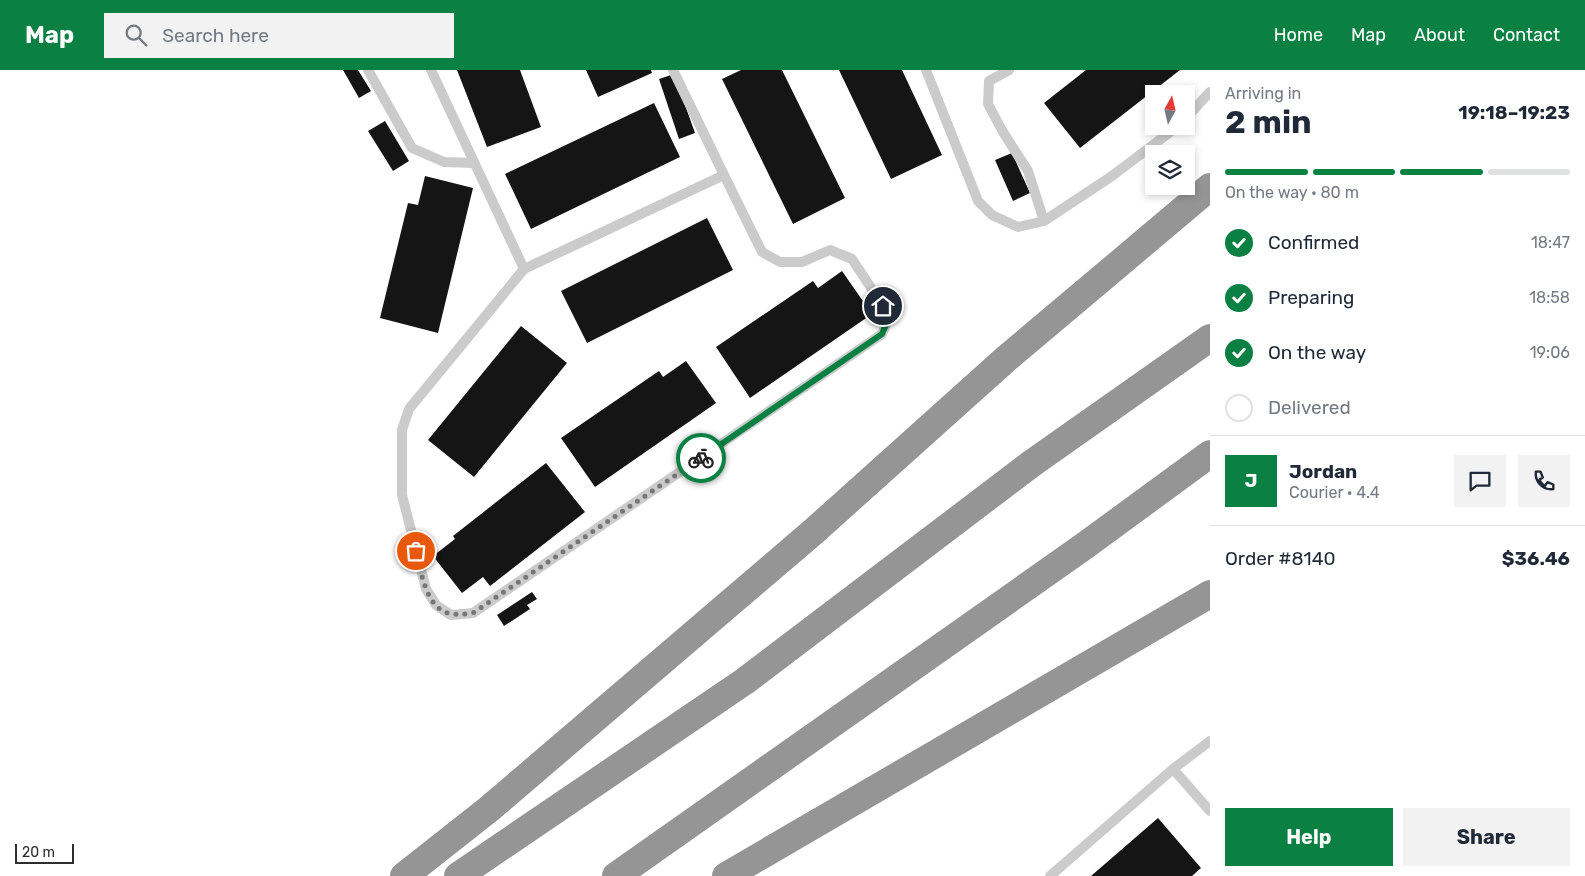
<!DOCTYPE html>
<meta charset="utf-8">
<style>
:root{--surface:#fff;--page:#f2f2f3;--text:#1f2937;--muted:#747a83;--line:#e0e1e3;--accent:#0b8043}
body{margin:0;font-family:Rubik,sans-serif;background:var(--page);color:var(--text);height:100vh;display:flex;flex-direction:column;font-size:19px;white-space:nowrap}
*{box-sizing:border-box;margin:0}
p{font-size:16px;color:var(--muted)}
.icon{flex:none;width:28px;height:28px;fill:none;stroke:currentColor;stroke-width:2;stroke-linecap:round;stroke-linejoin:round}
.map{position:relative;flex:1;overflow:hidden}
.sheet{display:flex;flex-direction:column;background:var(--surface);width:375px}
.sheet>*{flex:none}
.needle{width:32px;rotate:8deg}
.fabs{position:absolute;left:1145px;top:15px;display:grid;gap:10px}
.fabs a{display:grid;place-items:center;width:50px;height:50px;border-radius:0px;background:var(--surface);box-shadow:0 2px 8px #0003;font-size:25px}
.scale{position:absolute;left:15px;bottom:12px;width:59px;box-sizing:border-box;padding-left:5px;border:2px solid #2e2e2e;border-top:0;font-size:14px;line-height:18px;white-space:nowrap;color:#2e2e2e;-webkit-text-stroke:4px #fff;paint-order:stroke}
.pin{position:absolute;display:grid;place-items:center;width:42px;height:42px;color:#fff;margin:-21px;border:2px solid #fff;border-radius:50%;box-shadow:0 1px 5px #0007}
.courier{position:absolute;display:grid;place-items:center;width:50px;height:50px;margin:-25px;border:4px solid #0b8043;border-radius:50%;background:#fff;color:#222;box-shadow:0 1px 6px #0007}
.overview em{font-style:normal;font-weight:700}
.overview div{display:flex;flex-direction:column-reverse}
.overview{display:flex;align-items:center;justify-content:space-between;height:85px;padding:0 15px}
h1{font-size:32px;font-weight:700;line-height:38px}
.bar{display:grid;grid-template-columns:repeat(4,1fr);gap:8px 5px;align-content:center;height:60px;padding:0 15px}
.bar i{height:6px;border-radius:4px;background:var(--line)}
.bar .selected{background:var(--accent)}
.bar p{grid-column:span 4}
.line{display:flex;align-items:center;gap:12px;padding:0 15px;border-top:1px solid var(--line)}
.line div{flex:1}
.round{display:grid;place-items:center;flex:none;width:52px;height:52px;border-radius:0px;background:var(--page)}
ol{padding:0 15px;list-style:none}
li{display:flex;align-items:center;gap:15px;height:55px}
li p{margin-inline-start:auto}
li .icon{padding:5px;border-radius:50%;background:var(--accent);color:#fff;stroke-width:4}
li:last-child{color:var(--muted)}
li i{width:28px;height:28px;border:2px solid var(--line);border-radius:50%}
.button{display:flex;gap:10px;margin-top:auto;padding:10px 15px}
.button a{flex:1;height:58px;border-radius:0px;background:var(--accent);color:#fff;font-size:20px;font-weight:700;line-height:58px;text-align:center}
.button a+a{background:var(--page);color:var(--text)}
header{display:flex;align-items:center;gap:30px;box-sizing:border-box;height:70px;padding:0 25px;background:var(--accent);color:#fff}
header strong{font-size:24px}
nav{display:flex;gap:28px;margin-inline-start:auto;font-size:18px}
.search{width:350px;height:45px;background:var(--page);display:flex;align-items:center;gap:12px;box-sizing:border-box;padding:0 18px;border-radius:0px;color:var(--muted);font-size:19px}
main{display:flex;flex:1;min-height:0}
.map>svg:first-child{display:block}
.building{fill:#151515}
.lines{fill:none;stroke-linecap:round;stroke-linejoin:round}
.lane{stroke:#cbcbcb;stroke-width:10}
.highway{stroke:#959595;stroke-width:28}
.done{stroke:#777;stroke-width:5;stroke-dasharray:0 9}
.route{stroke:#0b8043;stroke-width:6}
</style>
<header>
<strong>Map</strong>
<div class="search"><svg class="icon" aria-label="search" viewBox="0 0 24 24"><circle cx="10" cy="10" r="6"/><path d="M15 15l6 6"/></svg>Search here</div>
<nav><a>Home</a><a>Map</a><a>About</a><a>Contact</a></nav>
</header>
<main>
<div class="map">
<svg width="1210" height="806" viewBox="0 0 1210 806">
<rect width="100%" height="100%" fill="#fff"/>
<path class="building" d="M343,0h15l13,21 -12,7z
M457,0h63l21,57 -54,20z
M586,0h65l1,3 -54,24z
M741,0h41l63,128 -52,26 -71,-145z
M839,0h63l40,85 -51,24z
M1086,0h94l-100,78 -36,-45z
M674,4l21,59 -16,6 -20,-60z
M654,33l26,54 -149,72 -26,-55z
M385,51l24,40 -16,10 -25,-40z
M1012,83l18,40 -17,8 -18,-41z
M425,106l48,12 -35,145 -58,-15 28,-115 10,2z
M707,148l26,52 -146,73 -26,-52z
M842,201l30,43 -122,84 -34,-51 97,-66 5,7z
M521,256l46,37 -93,114 -46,-37z
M686,291l30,42 -121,84 -34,-49 98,-67 4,6z
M546,393l39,49 -95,74 -7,-9 -21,16 -29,-37 22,-17 -2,-3z
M532,522l5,7 -10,6 3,4 -26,17 -7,-11z
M1158,748l43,50 -9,8h-101z"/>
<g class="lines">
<path class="lane" d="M368,0l44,78 32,14 30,1
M431,0l93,199
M673,0l51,105
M926,0l52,131 14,14 26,12 26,-6 68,-45 66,-50
M1009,0l-20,11 -1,23 15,28 25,39 16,50
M1186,48l24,-26
M724,105l38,77 18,10h22l28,-12 22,9 31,47 5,14 -6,14 -409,279 -22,2 -15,-10 -10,-16 -24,-94v-65l7,-21 115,-140z
M1173,699l37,42
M1050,806l123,-107 37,-28"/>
<path class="highway" d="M404,806l85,-67 324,-277 194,-174 203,-171
M458,806l287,-195 286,-217 179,-126
M616,806l467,-329 127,-93
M726,806l484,-282"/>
</g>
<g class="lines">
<path class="done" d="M416,481c5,20 10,61 37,63 7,1 13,0 20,-1l228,-155"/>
<path class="route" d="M701,388l181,-124 6,-14 -5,-14"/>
</g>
</svg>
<div class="fabs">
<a><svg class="needle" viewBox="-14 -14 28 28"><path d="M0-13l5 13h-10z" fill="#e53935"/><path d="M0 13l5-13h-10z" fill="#747a83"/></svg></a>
<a><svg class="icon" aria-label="layers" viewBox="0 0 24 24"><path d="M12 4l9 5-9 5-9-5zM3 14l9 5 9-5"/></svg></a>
</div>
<div class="scale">20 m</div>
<div class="pin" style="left:416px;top:481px;background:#ea580c"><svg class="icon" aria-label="bag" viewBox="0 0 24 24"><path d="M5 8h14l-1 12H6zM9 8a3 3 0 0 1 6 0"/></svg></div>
<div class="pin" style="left:883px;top:236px;background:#1f2937"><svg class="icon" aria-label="home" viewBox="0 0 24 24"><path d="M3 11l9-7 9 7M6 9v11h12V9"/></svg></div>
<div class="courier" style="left:701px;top:388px"><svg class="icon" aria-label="bike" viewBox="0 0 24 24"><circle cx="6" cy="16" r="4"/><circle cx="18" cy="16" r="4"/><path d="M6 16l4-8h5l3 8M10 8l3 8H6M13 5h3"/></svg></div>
</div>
<section class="sheet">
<div class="overview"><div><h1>2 min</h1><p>Arriving in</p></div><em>19:18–19:23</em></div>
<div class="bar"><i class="selected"></i><i class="selected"></i><i class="selected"></i><i></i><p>On the way · 80 m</p></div>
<ol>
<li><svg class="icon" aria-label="check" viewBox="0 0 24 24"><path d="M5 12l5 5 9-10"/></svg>Confirmed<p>18:47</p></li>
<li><svg class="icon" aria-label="check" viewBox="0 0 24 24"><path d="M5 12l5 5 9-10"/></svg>Preparing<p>18:58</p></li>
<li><svg class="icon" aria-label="check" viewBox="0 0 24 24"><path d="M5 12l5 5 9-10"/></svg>On the way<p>19:06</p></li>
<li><i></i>Delivered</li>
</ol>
<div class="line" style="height:90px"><b class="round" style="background:var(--accent);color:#fff">J</b><div><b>Jordan</b><p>Courier · 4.4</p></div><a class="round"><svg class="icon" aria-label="chat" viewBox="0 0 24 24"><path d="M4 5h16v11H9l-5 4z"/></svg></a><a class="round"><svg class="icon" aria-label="phone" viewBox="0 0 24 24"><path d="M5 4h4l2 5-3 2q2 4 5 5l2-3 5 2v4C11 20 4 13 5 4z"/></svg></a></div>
<div class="line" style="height:65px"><div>Order #8140</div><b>$36.46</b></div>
<div class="button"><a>Help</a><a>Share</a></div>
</section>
</main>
